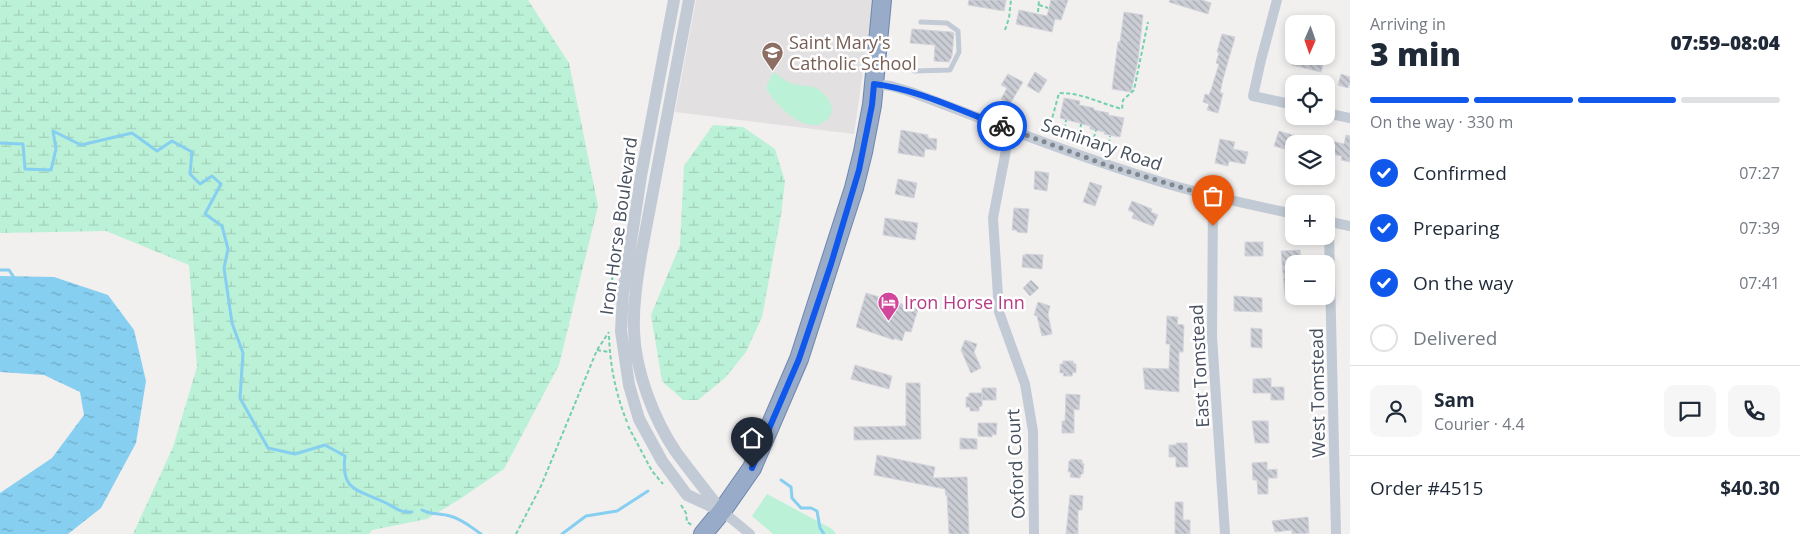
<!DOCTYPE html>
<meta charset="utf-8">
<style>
:root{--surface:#fff;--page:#f6f6f7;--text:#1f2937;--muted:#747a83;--line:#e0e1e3;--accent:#1058eb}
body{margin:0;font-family:"Open Sans",sans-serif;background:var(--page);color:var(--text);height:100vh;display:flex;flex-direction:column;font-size:19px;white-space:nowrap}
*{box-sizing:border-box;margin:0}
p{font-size:16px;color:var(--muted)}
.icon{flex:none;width:28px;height:28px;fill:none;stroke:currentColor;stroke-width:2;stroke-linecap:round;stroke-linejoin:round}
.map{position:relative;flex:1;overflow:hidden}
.sheet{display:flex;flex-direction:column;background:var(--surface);width:450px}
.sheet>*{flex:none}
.needle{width:32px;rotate:182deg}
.buttons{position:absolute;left:1285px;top:15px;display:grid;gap:10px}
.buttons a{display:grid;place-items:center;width:50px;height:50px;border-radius:10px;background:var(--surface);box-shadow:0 2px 8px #0003;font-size:25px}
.pin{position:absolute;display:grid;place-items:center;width:42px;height:42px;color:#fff;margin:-51px -21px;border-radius:50% 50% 50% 0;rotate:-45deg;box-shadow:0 0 5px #0007}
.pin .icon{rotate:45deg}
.courier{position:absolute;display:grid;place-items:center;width:50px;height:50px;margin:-25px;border:4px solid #1058eb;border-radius:50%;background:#fff;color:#222;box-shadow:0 1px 6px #0007}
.head em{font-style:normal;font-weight:800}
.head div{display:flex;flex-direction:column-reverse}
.head{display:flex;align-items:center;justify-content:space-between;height:85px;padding:0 20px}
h1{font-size:32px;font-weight:800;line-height:38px}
.bar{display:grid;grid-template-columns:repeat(4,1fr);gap:8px 5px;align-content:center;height:60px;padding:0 20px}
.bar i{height:6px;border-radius:4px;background:var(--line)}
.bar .selected{background:var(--accent)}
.bar p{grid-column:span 4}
.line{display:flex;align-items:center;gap:12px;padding:0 20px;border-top:1px solid var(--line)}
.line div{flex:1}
.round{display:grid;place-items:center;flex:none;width:52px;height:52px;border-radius:10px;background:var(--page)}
ol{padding:0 20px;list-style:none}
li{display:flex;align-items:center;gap:15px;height:55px}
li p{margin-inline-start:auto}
li .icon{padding:5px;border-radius:50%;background:var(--accent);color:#fff;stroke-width:4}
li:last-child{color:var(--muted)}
li i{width:28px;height:28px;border:2px solid var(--line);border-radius:50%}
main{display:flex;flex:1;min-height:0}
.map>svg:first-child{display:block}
.education{fill:#e3e0e1}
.green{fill:#bbf1d6}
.wetland{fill:url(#wetland-marsh)}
.water{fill:url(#water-ripples)}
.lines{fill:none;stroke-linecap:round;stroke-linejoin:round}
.stream{stroke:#86cff0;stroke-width:3}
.building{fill:url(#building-back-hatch);stroke:#d3d4db}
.trunk-casing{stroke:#6f86ac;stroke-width:20}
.path{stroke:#72d1ac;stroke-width:2;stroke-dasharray:4 2.5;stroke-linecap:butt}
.service{stroke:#c2cad5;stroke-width:5}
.minor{stroke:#c2cad5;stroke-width:10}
.tertiary{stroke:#c2cad5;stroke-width:12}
.trunk{stroke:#98abc8;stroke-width:18}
.done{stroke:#828891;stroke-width:5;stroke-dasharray:0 9}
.route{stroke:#1058eb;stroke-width:6}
.labels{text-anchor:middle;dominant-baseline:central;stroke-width:5;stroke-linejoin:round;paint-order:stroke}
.education-label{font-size:18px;fill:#785e54;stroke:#fff;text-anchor:start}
.street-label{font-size:18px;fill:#46505e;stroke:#fff}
.hotel-label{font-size:18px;fill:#b23c85;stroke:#fff;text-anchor:start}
</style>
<main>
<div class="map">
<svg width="1350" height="534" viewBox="0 0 1350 534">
<defs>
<pattern id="wetland-marsh" width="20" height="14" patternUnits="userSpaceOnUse" patternTransform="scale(1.25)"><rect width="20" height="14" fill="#bbf1d6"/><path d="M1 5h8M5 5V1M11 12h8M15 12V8" fill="none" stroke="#a2d0ba"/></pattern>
<pattern id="water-ripples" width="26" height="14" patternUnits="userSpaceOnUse" patternTransform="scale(1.25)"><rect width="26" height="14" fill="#86cff0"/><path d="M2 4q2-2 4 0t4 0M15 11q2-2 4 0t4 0" fill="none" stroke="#6faac6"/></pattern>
<pattern id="building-back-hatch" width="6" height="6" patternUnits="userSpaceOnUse" patternTransform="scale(1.25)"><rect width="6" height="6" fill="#cbcdd5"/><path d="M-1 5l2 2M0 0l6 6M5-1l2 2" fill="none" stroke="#a7a9b0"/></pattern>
</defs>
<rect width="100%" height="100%" fill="#f2efef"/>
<path class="education" d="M696,0h177l-19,134 -179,-22z"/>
<path class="green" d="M773,72c6,4 12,9 20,12 7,2 16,1 23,4 9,5 20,17 14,28 -3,4 -8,8 -13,9 -20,2 -42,-21 -51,-37z
M767,494l65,35 4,5h-63l-21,-18z"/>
<path class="wetland" d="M0,0h528l41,63 29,143 -39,159 -55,104 -44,30 -33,20 -55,11 -3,4h-236l40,-87 24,-80 -8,-102 -83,-34 -106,2z
M713,125l30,2 32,22 10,32 -4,34 -19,102 -16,35 -21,26 -27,22h-15l-21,-19 -11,-66 29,-70 4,-79z"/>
<path class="water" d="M0,276l54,1 54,18 26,35 12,51 -10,62 -35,65 -33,26h-68v-41l52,-35 32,-43 -4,-23 -36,-17 -44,-3z"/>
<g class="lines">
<path class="stream" d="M0,143l23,1 2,25 26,1 5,-21 -3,-18 28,14 51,-12 25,18 15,-10 20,11 -2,22 10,10 12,-8 9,8 -16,30 17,12 6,23 -4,19 8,55 11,30 -3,45 28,50 27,6 30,-9 20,11c-5,37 16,34 41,47 10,5 14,10 26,9
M0,270h9l6,9
M781,480l10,7 1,11 9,10h10l6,3 3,17 4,6
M422,510c9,5 19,3 28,6 12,3 21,11 31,18
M562,534l24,-18 31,-5 31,-20"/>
</g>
<path class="building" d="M969,0h37l-2,11 -36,-6z
M1051,0h17l-7,20 -6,-1 -3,13 -36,-8 3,-14 28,6z
M1170,0h32l9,3 -3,11 -39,-12z
M1124,12l19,3 -5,45 -7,32 -19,-3 6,-47h2z
M912,29l39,3 3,1 -2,23 -3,6 -15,-1 1,-16 -25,-2z
M1222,34l13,3 -12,42 -3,14h3l-5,20 -11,-3 2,-6 -6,-2 2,-8 4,1 2,-5 8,-26 -3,-1 3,-10 -2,-1z
M1294,56l31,2 -4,14 -29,-7z
M1035,72l12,8 -8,13 -12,-7z
M1008,74l15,8 -13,22 -9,-5 6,-11 -6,-3z
M1341,74l9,3v8h-1l-1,3 -10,-3z
M1064,98l16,3 -1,4 15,3v2l15,3 -1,2 16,3 -4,19 -16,-3 1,-2 -15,-3v-3l-30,-8z
M901,130l27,5v3l9,1 -1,11 -11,-1 -1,8 -26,-4z
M1279,131l17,5 -4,15 -18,-5z
M1346,135l4,1v26l-9,-2 1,-4 -12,-2 2,-13 12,3z
M1220,139l15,3 -2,7 15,3 -3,12 -16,-3 -1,5 -13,-3z
M1035,171l14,2 -2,18 -13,-2z
M898,179l19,4 -3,15 -19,-4z
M1090,182l12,4 -7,20 -12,-4z
M1132,201l20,8 -1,3 7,3 -5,11 -21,-8 2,-5 -6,-3z
M1014,208l15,1 -2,24 -10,-1v-2h-5z
M885,218l33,5 -3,17 -32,-5z
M1245,242h18v14h-18z
M1300,250l1,14h-7v32h-9l-4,-45z
M1025,254l18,1 -1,14 -20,-2 1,-12 2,1z
M1031,280l8,8 -9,8 -7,-8z
M866,293l52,16 -7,23 -6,-1 -3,10 -8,-3v2l-38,-13z
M1234,296l28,2v14l-28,-1z
M1038,302l12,4 -2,8 4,20 -10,2 -5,-20 -3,-1z
M1167,316l11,1 -1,7 7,1 -1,27h-4v40l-34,-3 -2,-21 26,1 1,-25h-4z
M1251,328l11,1v19l-11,-1z
M965,340l12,4 -3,8 7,16 -10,5 -10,-23z
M1063,361h10v2l3,1v9l-3,-1 -1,4h-9l1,-3h-4v-9h3z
M855,365l37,11 -3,13 -38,-10z
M1271,378v9h13v13h-13v-7h-18v-14z
M906,383h14l1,56 -67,1v-13l52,-1z
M982,388h14v12h-14z
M969,393h13v13l-3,1v4h-9v-4h-4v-10h3z
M1066,394l14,1 -1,15 -5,-1v24h-12v-12h3z
M1252,421h16l1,22h-14z
M978,423h19l-1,12 -4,-1v3l-14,-1z
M960,438l17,1v10h-17z
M1176,443h11l1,24h-12v-10h-7v-12h7z
M877,455l58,12 -2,11 34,-1 2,57h-20l-2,-39 -1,1 -1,-7 -71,-14z
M1071,459l11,1v3l2,1 -1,10h-2l-1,4 -10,-1 1,-5h-3l1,-11h2z
M1267,462v8l10,-1v9h-9v16h-10l-1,-14h-4l-1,-17z
M1070,495l13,1 -1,14h-4v24h-12z
M1175,502h8v18h7v14h-15z
M1308,517l1,16 -17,1v-4l-17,2 -3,-11z"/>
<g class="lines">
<defs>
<path id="trunk" d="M703,534l19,-23 30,-43 47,-109 55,-171 9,-36 9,-47 10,-105"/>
</defs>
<use href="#trunk" class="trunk-casing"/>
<path class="path" d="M1039,5l9,3
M1038,12l1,-12
M1005,30l4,-12 2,-18
M1049,130l10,-37c24,0 40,10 63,16l1,-9 11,-10 14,-68
M1064,135l2,-15
M1079,140l2,-16
M1092,144l4,-14
M1108,150l2,-14
M612,280l3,-20
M609,336c1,30 7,59 18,86
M597,350l12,2
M628,426l24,45 11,13
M681,505l5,8 1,9 5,3
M516,534l25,-48 56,-136 12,-18"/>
<path class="service" d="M914,71l36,-1 9,-18 -1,-21 -11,-8 -26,-1"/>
<path class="minor" d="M1277,0l-16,60 -8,36 41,9
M874,84l17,2 17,5c83,31 165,64 250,90 44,14 90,23 136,33
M1326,113l24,5
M1010,129l-17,89 6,94 26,72 8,47 1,103
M1213,197l-1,140 13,197
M1326,221l24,5
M1330,222l-1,11 7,301
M722,511l28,23"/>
<path class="tertiary" d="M674,0l-33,176 -18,118 -2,37 8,54 10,34 23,42 25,34 35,16
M689,0l-48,255c-4,25 -8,50 -7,76 1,39 20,89 42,121 14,19 29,38 44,57"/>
<use href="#trunk" class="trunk"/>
</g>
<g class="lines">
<path class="done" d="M1002,126l104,39 107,32v29"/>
<path class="route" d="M752,468l47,-109 32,-95 28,-94 13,-65 2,-21c43,5 87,27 128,42"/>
</g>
<defs>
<symbol id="school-pin" viewBox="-11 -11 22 30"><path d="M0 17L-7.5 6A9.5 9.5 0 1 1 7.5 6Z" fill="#8d6e63" stroke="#fff"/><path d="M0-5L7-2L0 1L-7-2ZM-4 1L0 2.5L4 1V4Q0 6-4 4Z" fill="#fff"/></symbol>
<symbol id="hotel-pin" viewBox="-11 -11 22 30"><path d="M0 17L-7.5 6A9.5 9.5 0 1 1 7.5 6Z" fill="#d1479c" stroke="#fff"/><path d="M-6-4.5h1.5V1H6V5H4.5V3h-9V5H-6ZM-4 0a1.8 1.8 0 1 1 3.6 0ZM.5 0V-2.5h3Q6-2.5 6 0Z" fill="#fff"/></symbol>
</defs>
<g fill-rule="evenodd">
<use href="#school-pin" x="760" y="40" width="25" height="34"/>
<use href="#hotel-pin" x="876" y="290" width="25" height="34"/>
</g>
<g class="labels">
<g class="education-label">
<text x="789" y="42">Saint Mary's<tspan x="789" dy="21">Catholic School</tspan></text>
</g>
<g class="street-label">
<text transform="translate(1102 144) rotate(19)">Seminary Road</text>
<text transform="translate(618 226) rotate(-82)">Iron Horse Boulevard</text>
<text transform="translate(1199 366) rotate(-93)">East Tomstead</text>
<text transform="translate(1317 393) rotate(-91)">West Tomstead</text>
<text transform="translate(1015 464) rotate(-93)">Oxford Court</text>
</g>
<g class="hotel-label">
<text x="904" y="302">Iron Horse Inn</text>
</g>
</g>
</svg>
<div class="buttons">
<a><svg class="needle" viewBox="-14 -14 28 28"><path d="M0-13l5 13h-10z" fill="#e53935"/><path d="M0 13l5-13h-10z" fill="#747a83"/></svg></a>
<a><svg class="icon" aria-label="locate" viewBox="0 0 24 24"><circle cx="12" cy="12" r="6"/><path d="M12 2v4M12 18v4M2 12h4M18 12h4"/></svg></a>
<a><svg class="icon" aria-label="layers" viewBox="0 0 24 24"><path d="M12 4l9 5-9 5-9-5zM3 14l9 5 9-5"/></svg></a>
<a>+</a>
<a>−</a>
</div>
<div class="pin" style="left:1213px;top:226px;background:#ea580c"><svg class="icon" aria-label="bag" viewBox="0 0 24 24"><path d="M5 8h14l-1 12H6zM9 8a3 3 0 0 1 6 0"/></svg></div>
<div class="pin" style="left:752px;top:468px;background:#1f2937"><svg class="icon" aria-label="home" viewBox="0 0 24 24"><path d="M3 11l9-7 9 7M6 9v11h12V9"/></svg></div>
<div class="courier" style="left:1002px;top:126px"><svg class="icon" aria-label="bike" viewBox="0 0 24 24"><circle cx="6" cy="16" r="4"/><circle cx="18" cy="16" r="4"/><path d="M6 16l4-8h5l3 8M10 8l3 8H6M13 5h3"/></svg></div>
</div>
<section class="sheet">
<div class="head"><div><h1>3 min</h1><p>Arriving in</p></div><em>07:59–08:04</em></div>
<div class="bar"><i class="selected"></i><i class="selected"></i><i class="selected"></i><i></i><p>On the way · 330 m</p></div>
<ol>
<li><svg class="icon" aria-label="check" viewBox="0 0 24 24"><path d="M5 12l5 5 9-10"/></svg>Confirmed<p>07:27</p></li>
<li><svg class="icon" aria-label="check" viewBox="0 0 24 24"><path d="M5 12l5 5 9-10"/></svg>Preparing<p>07:39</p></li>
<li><svg class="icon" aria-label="check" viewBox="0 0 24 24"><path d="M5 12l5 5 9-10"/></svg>On the way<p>07:41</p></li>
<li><i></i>Delivered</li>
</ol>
<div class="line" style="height:90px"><a class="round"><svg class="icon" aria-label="person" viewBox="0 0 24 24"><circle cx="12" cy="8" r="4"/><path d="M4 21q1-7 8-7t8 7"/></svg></a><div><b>Sam</b><p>Courier · 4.4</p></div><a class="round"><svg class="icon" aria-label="chat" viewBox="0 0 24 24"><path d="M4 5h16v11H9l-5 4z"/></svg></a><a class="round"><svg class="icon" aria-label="phone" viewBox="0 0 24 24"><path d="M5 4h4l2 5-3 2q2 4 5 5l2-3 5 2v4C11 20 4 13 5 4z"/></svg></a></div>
<div class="line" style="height:65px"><div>Order #4515</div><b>$40.30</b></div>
</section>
</main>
